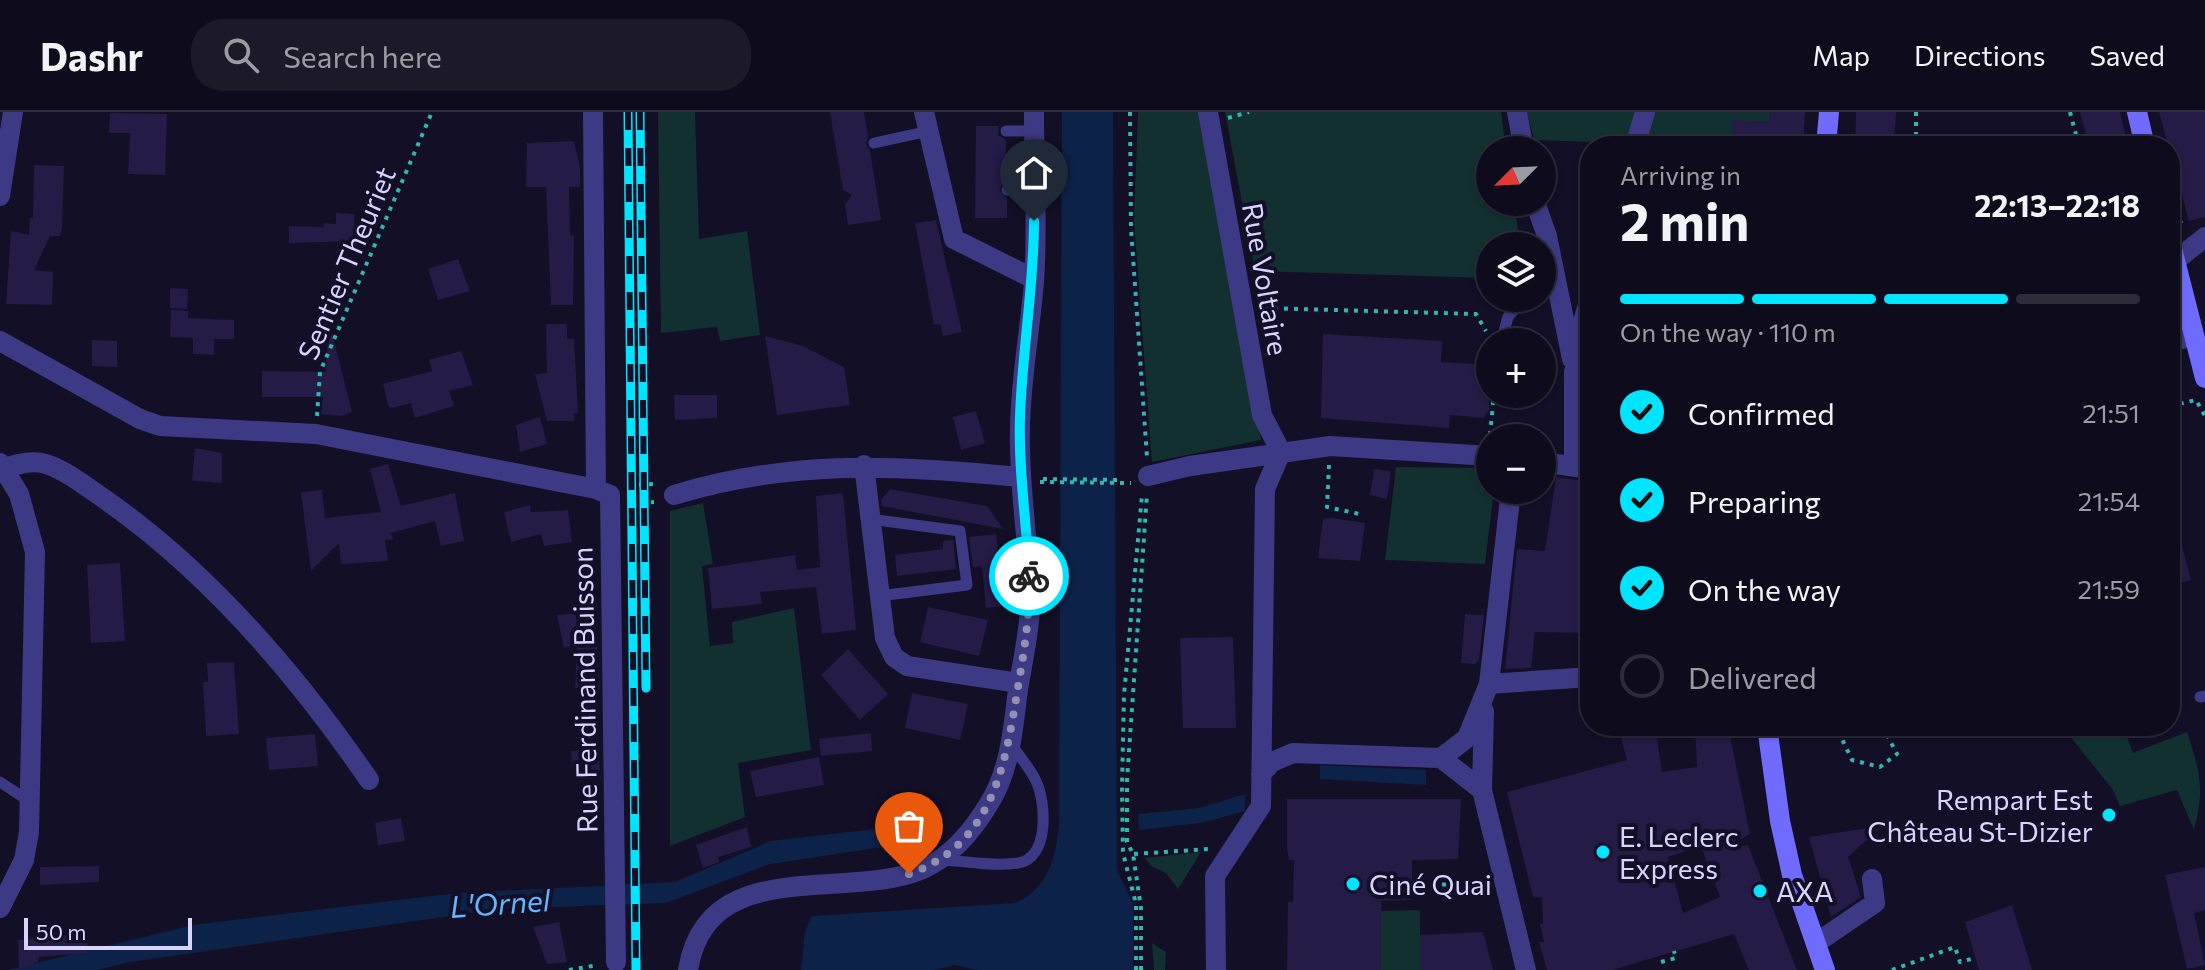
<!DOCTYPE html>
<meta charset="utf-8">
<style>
:root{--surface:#0e0b1c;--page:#1c1929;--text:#f1f3f6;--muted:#9b9ba3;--line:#2e2b3b;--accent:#00e5ff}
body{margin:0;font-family:Commissioner,sans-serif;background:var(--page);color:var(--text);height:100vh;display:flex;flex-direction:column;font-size:30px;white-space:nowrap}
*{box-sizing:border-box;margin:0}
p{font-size:26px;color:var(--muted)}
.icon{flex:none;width:44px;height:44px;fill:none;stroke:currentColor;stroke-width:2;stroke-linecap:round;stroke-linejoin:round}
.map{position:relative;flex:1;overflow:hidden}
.drawer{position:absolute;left:1580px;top:24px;width:600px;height:600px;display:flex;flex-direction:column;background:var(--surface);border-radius:32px;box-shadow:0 2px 6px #0004,0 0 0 2px var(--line)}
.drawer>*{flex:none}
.needle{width:52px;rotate:246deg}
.buttons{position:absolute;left:1476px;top:24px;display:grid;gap:16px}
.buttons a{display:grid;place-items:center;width:80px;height:80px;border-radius:50%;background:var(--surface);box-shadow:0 2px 6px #0004,0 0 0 2px var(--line);font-size:40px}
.scale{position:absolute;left:24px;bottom:20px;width:168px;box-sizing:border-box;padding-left:8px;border:4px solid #d9d4ff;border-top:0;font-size:22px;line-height:28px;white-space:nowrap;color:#d9d4ff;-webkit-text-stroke:6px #130f26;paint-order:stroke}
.pin{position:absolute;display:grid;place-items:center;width:68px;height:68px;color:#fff;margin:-82px -34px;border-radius:50% 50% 50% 0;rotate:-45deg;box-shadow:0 0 8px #0007}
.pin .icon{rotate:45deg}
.courier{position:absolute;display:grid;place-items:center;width:80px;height:80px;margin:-40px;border:6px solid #00e5ff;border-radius:50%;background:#fff;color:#222;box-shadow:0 2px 10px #0007}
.summary em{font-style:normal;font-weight:700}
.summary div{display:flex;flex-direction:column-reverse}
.summary{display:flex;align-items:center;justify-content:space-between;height:136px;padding:0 40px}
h1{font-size:52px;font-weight:700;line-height:60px}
.bar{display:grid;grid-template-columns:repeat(4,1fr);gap:12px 8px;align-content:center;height:96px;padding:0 40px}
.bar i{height:10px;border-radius:6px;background:var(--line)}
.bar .current{background:var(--accent)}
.bar p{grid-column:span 4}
ol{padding:0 40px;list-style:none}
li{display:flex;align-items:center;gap:24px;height:88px}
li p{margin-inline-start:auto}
li .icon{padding:8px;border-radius:50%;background:var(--accent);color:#111;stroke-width:4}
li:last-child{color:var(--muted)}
li i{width:44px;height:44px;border:4px solid var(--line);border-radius:50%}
header{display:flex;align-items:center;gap:48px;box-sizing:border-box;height:112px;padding:0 40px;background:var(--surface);border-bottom:2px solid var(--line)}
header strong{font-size:38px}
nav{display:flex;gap:44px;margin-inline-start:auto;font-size:28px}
.search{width:560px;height:72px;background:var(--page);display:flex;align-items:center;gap:20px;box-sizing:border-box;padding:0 28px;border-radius:32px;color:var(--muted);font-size:30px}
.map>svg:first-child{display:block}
.green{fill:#12302f}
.water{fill:#0c2248}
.building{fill:#241b47;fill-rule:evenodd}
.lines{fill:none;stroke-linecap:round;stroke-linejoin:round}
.path{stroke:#2fb8b0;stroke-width:4;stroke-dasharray:4 6;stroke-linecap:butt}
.service{stroke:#3d3a85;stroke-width:11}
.minor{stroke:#3d3a85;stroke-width:20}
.tertiary{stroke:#3d3a85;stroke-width:20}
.secondary{stroke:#6f6bff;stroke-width:20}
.rail-casing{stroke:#00e5ff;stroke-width:9}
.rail{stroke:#130f26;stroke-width:6;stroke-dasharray:18;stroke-linecap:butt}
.done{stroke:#948fb3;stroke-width:8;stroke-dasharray:0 14.4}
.route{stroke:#00e5ff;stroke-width:10}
.poi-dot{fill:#00e5ff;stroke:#130f26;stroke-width:3}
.labels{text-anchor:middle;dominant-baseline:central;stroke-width:8;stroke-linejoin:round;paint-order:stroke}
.street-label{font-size:28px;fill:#d9d4ff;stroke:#130f26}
.poi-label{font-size:28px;fill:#d9d4ff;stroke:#130f26;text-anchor:start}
.water-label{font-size:30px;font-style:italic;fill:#62b6ff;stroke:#130f26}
</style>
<header>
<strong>Dashr</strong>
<div class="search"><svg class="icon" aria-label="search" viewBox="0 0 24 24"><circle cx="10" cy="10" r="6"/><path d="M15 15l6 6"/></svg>Search here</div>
<nav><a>Map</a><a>Directions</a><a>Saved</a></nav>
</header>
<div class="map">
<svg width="2205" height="858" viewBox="0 0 2205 858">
<rect width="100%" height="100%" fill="#130f26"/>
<path class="green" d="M658,0h37l4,127 48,-8 13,104 -40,6 -3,-14 -56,6z
M1138,0h61l62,328 -109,22 -18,-242z
M1225,0h276l5,38h-16v52h24l6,44h-30v32l-235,-7z
M1527,0h242v10l-36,-1v25h-23l-176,-6z
M1396,355l94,1v22h4l-9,74 -100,-4z
M703,391l10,61 -11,2 8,80 23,-3 -1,-21 62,-14 17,142 -73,13 7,54 -75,29v-335z
M2062,614h61l10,27 54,-21c13,39 18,57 7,98l-17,-40 -57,16 -7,-16z
M1201,740l-23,37 -12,-16 -15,-7 -6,-8z
M1420,798v60h-39v-59z
M1152,831l14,9 -1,18h-11z"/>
<path class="water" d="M1062,0h51l4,758 16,34v66h-156l-22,-5 -20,5h-134l4,-39 7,-15 203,-13c34,-15 41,-45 44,-80z
M1320,653l106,5v15l-106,-6z
M1245,682v17l-44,12 -62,7 -1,-16 61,-6z
M944,709l-14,19 -160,24 -104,39 -167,6 -369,53 -33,8h-89l185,-45 264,-32 218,-11 96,-41z"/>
<path class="building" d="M830,0h34l4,25 -2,7 4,7 11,69 -33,5 -3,-21 7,-9 -9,-5z
M1769,0h36l-2,34h-70l-1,-26 37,2z
M1856,0h40l-2,34h-39z
M2080,0h40l8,34h-39z
M2159,0h46v105l-16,4z
M110,1l57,1 -2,61 -37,-1 2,-41h-21z
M976,14h23l-1,9 8,5v42l-7,8 8,8v20h-32z
M574,29l6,27v19h-11l1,48 4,1 -1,69h-22l-5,-118h-20l1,-44z
M34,53l30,1 -2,62 -2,8h-10l-16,34 19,2 -1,33 -46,-1 5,-73 18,4 1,-17h3z
M336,101l18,1v27l-65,2v-17l35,1v-4l12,1z
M936,108l26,112 -19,4 -3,-12 -6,1 -19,-102z
M458,147l12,32 -32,9 -10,-31z
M170,176l18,1 -1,20 -17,-1z
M171,198l17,1v7l46,2v19h-20v16l-21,-1v-16l-23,-1z
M546,212h21v15h7l4,74h-4v8h-27l-12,-47 12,-1z
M328,221h4l20,79 -10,4 -21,-2 2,-17h-61v-26l64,1z
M1323,222l119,7 -1,21 49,3 -1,44 -5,9 -34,-3 -1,13 -128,-10z
M765,224l38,10 41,21 6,38 -73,10z
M92,228l25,1v26l-25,-1z
M461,239l12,34 -24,6 5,15 -39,12 -4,-15 -20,5 -3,-3 -5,-21 49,-13 -3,-11z
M674,283h43v23l-42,2z
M976,299l9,32 -24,7 -8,-33z
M540,305l7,27 -27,8 -4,-27z
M195,336l27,5v30l-30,-2z
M388,352l13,42 54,-13 9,48 -23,5 -6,-25 -44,12 2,6 -8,1 3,21 -47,3 -2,-21 -28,28 -10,-79 21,-2 3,28 56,-6 -11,-43z
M1374,357l17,2 -4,28 -17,-4z
M1556,365l34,5v151l-55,-1 -4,36 -26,1 12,-120 28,2z
M890,377l97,17 16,23 -121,-23 -1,-6z
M843,381l13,137 -34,4 -6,-47 -56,5 2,12 -50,5 -4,-41 87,-13 2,15 23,-3 -4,-71z
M530,393l1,7 37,-2 4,32 -28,4 -3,-12 -30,8 -7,-30z
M1332,406l33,5 -5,38 -42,-3 5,-39z
M2176,411l15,57 -21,5v-61z
M996,422l7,72 -17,2 -4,-42 -9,1 -4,-30z
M953,428l3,29 -59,7 -2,-21 48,-6v-8z
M120,451l5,78 -34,2 -4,-78z
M928,495l60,13 -9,36 -59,-14z
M577,501l3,20 16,1 4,56 -25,-2 2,-44 -13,4 -7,-33z
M1465,502l19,1 -5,45 -4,4 -14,-1z
M1233,525l3,91h-53l-3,-90z
M848,537l40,45 -28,26 -39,-45z
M234,550l5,72 -33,2 -3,-54h5l-1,-19z
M912,581l56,11 -8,36 -55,-12z
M1618,614h37l7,46 35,-5 -2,-41h33l22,108 -26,15 24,-4 49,125h-48l-15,-36 -122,36h-65l-8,-28h5l-4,-18 3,-1 -1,-26h-9l-26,-105 120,-32zM1701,734l19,51 -37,16 -15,-56z
M871,621l1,18 -51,5 -2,-17z
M315,622l3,32 -49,4 -3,-32z
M598,638l3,29h-28l-2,-28z
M819,645l5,28 -68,12 -6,-26z
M1287,687h174l-3,60 -46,1v40l-31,1v69h-94l1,-68h5l1,-42h-5l-2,-12z
M401,706l4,23 -27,4 -3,-22z
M1882,714l-34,31 13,40 -30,20 -22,-80z
M747,715l4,20 -33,10 1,5 -16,6 -7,-23z
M99,754v16l-59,3v-18z
M2205,755v43l-11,3 11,52 -18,4 -22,-94z
M2012,793l20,65h-53l-14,-48z
M559,810l8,40 -20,2 -14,-37z
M1483,820l10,38h-73v-35z
M88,821l-1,20 -48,4 -1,5 -19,8 -1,-30z"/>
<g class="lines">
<path class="path" d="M1130,0l1,116 16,229
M2070,0l9,34
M1228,6l21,-6
M1916,34v-34
M2170,71l11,40
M1264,196l212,6 10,17
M2170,294l26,-6 9,16
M317,304l3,-44 112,-260
M1490,323l4,-41
M1329,353l-2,42 37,8
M1043,367l79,1
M1040,370l91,1
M629,373l27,-1
M631,391l23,-1
M1794,614l47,11
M1853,614l-12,11 11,23 28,7 17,-13 -13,-25 -9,-3
M1134,742l75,-5
M1412,773l74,-1
M1661,850l15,-4 -2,-7
M569,858l29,-5
M1136,858v-66l-13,-51 -1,-66 2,-92 18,-200
M1141,858v-62l-8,-54 -6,-12v-62l20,-286
M1892,858l63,-23 5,15 15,-4"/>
<path class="service" d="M1006,19h28
M874,31l55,-12
M1007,78l27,2
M1501,230l7,-25 16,-19
M869,407l91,12 7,54 -88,11
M2200,585l5,-1
M0,670l29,19
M942,748c24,1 53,7 76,3 32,-5 28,-61 18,-82 -6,-13 -17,-25 -25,-37"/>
<path class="minor" d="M593,0l3,377
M924,0l30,127 80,40
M1208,0l54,303 19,37 -16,37 -4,317 -46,70 1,94
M1517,0l7,38
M1635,34l10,-34
M1535,90l12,34 25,123 18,-61
M2175,149l30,-24
M0,229l140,78 20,7 156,8 280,55 14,6 6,467
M2170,230l24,-6
M1542,350l48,7
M864,353l21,173 9,19 13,9 112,17
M1574,353v-93l8,-26
M4,356c14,-4 28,-8 42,-4 21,7 39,22 57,34 105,73 194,177 266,282
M1148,364l42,-10 140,-20 160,10
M674,383c119,-36 223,-30 345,-18
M1489,572l22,-194
M1484,599l-2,79 44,180
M1441,646l41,32
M1261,662l11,-12 21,-9 148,5 26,-20 22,-54 101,-7
M1816,831l59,-40 -3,-24
M688,858c19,-117 158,-68 235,-101 29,-13 51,-40 67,-67 19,-31 23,-70 27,-105 4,-30 12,-60 13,-90 0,-61 -12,-120 -10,-181 1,-48 10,-96 14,-144 4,-56 0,-114 0,-170"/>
<path class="tertiary" d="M0,84l13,-84
M0,351l19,31 16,58 -6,280 -5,28 -24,48"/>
<path class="secondary" d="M2137,0l8,34
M1826,34l3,-34
M2170,129l35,137
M1767,614l13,95 12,54 33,95"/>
<defs>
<path id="rail" d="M628,0l8,858
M640,0l6,576"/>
</defs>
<use href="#rail" class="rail-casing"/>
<use href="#rail" class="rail"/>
</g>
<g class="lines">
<path class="done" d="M909,762c87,-31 97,-114 110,-193 6,-35 11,-68 10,-105"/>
<path class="route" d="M1029,464c-2,-53 -11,-105 -9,-159 2,-65 14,-130 14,-196"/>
</g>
<g class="poi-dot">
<circle cx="2109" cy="703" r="8"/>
<circle cx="1603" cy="740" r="8"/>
<circle cx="1353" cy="772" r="8"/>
<circle cx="1760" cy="779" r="8"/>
</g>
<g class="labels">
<g class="street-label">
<text transform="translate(346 151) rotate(-67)">Sentier Theuriet</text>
<text transform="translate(1266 167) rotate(80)">Rue Voltaire</text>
<text transform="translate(584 578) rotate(-91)">Rue Ferdinand Buisson</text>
</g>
<g class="poi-label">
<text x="2093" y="687" text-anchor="end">Rempart Est<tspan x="2093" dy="32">Château St-Dizier</tspan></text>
<text x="1619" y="724">E. Leclerc<tspan x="1619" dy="32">Express</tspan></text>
<text x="1369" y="772">Ciné Quai</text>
<text x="1776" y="779">AXA</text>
</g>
<g class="water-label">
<text transform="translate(500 790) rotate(-4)">L'Ornel</text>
</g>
</g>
</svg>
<div class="buttons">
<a><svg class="needle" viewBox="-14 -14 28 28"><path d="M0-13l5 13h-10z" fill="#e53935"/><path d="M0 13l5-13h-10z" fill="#9b9ba3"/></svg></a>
<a><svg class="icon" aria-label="layers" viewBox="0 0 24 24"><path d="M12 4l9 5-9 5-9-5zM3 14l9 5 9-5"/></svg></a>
<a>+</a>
<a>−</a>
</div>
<div class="scale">50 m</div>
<div class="pin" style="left:909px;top:762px;background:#ea580c"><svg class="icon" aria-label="bag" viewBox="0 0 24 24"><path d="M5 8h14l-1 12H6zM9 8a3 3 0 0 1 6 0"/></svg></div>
<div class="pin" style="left:1034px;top:109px;background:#1f2937"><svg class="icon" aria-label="home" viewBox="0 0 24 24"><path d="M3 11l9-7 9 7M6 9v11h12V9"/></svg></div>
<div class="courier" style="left:1029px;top:464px"><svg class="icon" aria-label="bike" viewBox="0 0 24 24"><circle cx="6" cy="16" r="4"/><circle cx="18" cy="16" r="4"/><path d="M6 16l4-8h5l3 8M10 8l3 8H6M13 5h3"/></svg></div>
<section class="drawer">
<div class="summary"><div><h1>2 min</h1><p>Arriving in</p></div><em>22:13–22:18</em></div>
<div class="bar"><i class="current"></i><i class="current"></i><i class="current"></i><i></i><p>On the way · 110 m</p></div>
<ol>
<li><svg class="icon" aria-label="check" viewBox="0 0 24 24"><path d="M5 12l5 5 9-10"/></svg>Confirmed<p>21:51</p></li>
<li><svg class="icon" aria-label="check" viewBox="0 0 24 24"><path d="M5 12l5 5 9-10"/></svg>Preparing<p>21:54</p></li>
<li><svg class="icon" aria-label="check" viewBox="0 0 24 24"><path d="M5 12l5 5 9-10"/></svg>On the way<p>21:59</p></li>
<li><i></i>Delivered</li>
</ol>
</section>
</div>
